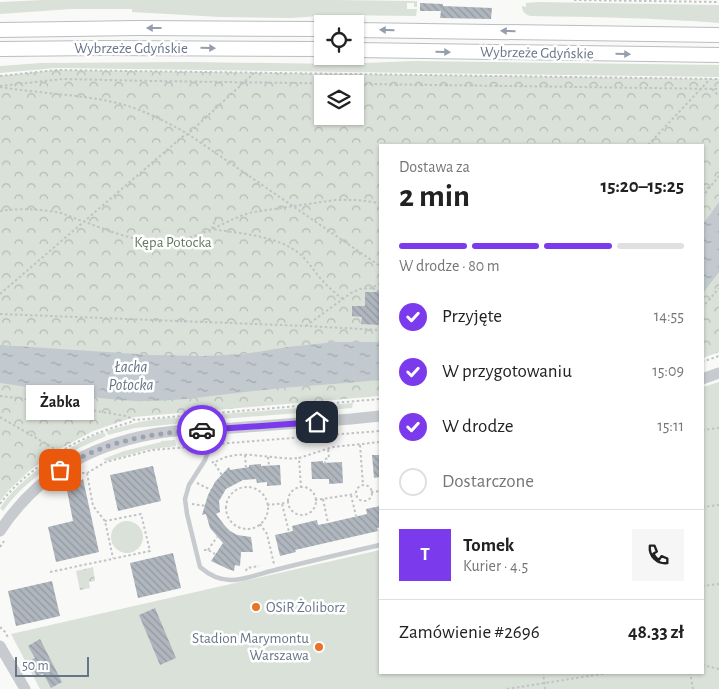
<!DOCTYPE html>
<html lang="pl">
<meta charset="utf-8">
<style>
:root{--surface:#fff;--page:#f6f6f6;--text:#222;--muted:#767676;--line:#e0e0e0;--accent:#7c3aed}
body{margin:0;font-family:"Alegreya Sans",sans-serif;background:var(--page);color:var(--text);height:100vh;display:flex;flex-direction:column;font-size:19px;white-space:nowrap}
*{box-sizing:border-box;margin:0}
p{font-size:16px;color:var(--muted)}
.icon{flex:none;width:28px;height:28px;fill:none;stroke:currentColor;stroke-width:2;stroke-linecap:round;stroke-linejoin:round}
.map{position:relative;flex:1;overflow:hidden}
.drawer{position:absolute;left:379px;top:144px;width:325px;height:530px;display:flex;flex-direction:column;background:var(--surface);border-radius:0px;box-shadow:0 1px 4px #0004}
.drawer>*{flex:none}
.tools{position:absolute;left:314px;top:15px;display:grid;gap:10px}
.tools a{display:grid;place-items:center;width:50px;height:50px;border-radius:0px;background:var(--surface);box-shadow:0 1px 4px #0004;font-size:25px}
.scale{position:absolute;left:15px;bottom:12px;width:74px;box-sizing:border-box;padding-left:5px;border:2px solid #687589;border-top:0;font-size:14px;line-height:18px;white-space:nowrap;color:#687589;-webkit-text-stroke:4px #fff;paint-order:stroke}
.pin{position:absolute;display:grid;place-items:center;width:42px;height:42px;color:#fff;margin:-21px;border-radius:10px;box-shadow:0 2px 8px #0006}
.courier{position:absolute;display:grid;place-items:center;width:50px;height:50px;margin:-25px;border:4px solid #7c3aed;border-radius:50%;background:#fff;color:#222;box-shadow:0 1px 6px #0007}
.bubble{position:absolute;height:35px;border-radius:0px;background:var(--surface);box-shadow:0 1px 4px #0004;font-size:16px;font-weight:600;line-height:35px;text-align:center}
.head em{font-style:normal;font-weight:600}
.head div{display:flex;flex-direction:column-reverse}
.head{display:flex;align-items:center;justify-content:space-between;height:85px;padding:0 20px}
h1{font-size:32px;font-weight:600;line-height:38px}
.bar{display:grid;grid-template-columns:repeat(4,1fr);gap:8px 5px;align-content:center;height:60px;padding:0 20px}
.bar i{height:6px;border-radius:4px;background:var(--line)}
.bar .current{background:var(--accent)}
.bar p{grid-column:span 4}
.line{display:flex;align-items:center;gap:12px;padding:0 20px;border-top:1px solid var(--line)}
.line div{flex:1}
.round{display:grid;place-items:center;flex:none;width:52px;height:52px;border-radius:0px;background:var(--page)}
ol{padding:0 20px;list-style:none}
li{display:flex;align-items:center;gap:15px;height:55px}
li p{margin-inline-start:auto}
li .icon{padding:5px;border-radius:50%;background:var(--accent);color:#fff;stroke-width:4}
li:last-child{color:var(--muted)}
li i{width:28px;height:28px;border:2px solid var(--line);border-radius:50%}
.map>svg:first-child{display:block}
.green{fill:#dae1d8}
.park{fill:url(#park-crowns);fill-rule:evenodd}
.water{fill:url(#water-ripples)}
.building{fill:url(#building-back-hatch)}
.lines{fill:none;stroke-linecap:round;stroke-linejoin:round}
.primary-casing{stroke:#babdc2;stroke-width:16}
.path{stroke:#c1c2c5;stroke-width:2;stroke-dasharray:2.5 2.5;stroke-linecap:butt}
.service{stroke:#c7cace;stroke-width:4.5}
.tertiary{stroke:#c7cace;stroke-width:11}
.primary{stroke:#fff;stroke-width:14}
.oneway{fill:#959eac}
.done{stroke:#9ba3b0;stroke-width:5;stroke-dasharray:0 9}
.route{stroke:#7c3aed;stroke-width:6}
.poi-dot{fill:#e87429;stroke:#fff;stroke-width:2}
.labels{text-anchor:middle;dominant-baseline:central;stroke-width:5;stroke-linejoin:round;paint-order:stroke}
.street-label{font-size:15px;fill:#687589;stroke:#fff}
.park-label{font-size:15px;fill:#647a63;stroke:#fff}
.poi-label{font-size:15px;fill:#687589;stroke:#fff;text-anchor:start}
.water-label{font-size:16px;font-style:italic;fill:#637683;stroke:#fff}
</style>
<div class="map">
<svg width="719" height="689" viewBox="0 0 719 689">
<defs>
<pattern id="park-crowns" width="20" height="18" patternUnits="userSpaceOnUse" patternTransform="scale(1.25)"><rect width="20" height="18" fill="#dae1d8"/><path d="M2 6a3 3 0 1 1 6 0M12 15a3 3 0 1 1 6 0" fill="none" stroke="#b5bbb5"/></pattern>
<pattern id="water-ripples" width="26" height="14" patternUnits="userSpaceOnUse" patternTransform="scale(1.25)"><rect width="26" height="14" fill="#c2cad0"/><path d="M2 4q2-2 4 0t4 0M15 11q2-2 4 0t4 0" fill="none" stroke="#a1a9af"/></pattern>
<pattern id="building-back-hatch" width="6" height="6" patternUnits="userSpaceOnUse" patternTransform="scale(1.25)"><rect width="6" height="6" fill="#b0b6be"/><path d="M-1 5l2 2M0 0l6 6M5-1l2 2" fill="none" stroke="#9399a0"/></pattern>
</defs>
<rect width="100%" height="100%" fill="#f9f9f7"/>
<path class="green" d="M43,0h290l84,1v6h-3v-4h-7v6h10l-1,7 -83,-1 -42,3 -71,-1 -88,-5v-3h-61l-71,5v-12z
M539,2l180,3v18c-63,-5 -126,-6 -189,-7 -5,-2 -8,-4 -8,-10l4,1v-4z
M413,61l306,4v12l-663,-9 -56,5v-7l41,-3 147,-1 154,2z
M719,382v307h-679l-29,-55 369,-84v122h322l1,-285z
M353,403l-1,5 -48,4v-5z
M299,408v5l-91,7v-5z
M203,416v5l-68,7 -27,7 -2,-4 33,-9 18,-3z
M104,432l2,4 -27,12 -12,7 -2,-4 23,-13z
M175,440l1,6 -30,4 -39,11 -4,-2 21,-8 37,-9v-1z
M59,454l3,4c-22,15 -44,31 -59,53l-3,-3c15,-23 37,-38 59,-54z
M111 537a16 16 0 1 1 32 0a16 16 0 1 1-32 0Z"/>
<path class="park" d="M56,70l663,9v273l-16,6 -1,-213h-322v251l-246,21 -41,14 -35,19 -29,21 -20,19 -9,11v-425zM322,84h33v32h-33z
M93,567l2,14 -6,1 1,6 -10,2 -4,-19z"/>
<path class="water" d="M719,202v70l-16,21v-69z
M335,342h45v38c-42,4 -84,6 -126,11 -39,4 -78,11 -118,10 -45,-2 -91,-12 -136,-18v-38l152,10 52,1 40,-2 44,-7z"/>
<path class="building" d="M420,3l23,1v2l49,2 -1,11 -51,-1 1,-7h-21z
M365,292h15v33l-19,-1 1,-7 -10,-1v-10h13z
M372,455h8v22l-6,1z
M323,461v2l19,-1 1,21 -14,1v-5h-17l-1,-17z
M261,464v2l19,-1 1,20 -14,1v-4l-10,1 -1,-4 -13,1 -17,9 -7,12 1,11 -4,2 9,12 5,5 7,4 14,2 2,15h-12l-1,14 -5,-1 -1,6 -6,-2 -17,-8 12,-18 -13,-15 -4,-14 -4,1 6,-20 7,-13 14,-15 1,3 19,-3v-2z
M153,466l8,35 -43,10 -8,-36z
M83,479l16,73 -43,10 -8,-35 25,-6 -6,-31z
M380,506v21l-3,1 1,3 -83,19 1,2 -16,4 -5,-21 18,-4 -1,-5 25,-6 1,5 10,-2 39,-9 -1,-5z
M173,553l8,35 -43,10 -8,-35z
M52,581l8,35 -44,10 -8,-35z
M155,608l21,50 -16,7 -21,-50z
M40,639l22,43 -11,6 -8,-15 -6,3 -8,-15 6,-3 -7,-12z"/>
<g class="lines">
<defs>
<path id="primary" d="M0,30l139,-2 183,1
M355,30l364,5
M0,49l103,-1 219,1
M355,50l364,5"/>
</defs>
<use href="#primary" class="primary-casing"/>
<path class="path" d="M574,0l145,2
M0,76l56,-6 663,9
M0,86l63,-7 91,2 565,8
M0,87c41,7 85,7 125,18 22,7 42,17 63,29l192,132
M712,89l7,7
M648,145l62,-66
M702,189l8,-2
M702,197l17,-21
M0,211c21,-3 41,-2 61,2 7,2 14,6 22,8 20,8 52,20 73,21 20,1 38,-5 56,-13 14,-6 27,-14 42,-17l81,-12h22l23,3
M216,217l-4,12c29,5 66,6 89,26 8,7 14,18 22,26 6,7 13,13 20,18
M373,288l3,3h4
M0,294l182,-157 6,-3 66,-61
M702,308l17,-20
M0,314l306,12 74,4
M306,326l45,-33 9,-4 13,-1 3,-3 4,-1
M702,362l17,-6
M0,396l25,3 101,17 9,4 245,-21
M0,417l60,35c23,-15 48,-23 74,-31
M702,430l17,-2
M217,444l163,-13
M360,445l3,40
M245,455l1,12
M268,457l1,9
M212,463l1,-1 1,1c23,-17 59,-2 85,-5
M215,464l8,13
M325,464v-5l4,-1 -1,-10
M77,473h10l19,-11 46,-12 50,-4
M87,473l6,33 12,15 8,37
M197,483l14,7
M356 493a8 8 0 1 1 16 0a8 8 0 1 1-16 0Z
M226 508a21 21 0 1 1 42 0a21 21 0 1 1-42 0Z
M288 501a14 14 0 1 1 28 0a14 14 0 1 1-28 0Z
M301,488l-2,-30 34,-11 47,-5
M371,492l9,-1
M351,495l5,21
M323,499l5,24
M315,500l40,-6
M0,504c16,-22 37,-37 60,-52l3,4
M192,504l15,2
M282,504l7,28
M267,505l20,-2
M702,507l17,-2
M260,524l7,10 7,30
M0,547l4,-6
M204,550h4l7,4
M208,550l9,-13
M246,571l1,-3 12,-2
M50,572l100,-21 -9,-37 -36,7
M702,586l17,-2
M0,627l5,5 4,7
M702,665l17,4
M543,672l2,17
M690,672l3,17
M507,689l107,-17"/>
<path class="service" d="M211,430l-2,19 -4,11 -16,25 -4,14 2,15 13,53c9,8 18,13 31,13 15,0 30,-7 44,-10 35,-9 70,-17 105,-25"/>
<path class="tertiary" d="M702,379l17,-6
M0,531c37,-56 88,-85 153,-97 26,-5 54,-5 80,-6 40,-3 79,-6 118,-9l29,-3
M0,646l25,43"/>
<use href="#primary" class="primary"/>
</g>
<defs><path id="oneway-solid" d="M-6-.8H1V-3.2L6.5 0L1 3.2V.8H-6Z" transform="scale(1.25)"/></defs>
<g class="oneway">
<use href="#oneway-solid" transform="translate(154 28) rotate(-180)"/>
<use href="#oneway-solid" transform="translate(387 30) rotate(-179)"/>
<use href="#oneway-solid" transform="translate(508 31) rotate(-179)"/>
<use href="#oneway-solid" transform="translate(208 48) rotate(1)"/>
<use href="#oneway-solid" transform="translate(443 52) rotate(1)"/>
<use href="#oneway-solid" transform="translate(623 54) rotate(1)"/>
</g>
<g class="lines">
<path class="done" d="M60,470c42,-29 92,-37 142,-40"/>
<path class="route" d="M202,430l115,-8"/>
</g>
<g class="poi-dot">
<circle cx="256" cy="607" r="5"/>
<circle cx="319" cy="647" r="5"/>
</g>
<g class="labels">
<g class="street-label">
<text x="131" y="48">Wybrzeże Gdyńskie</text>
<text transform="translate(537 53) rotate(1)">Wybrzeże Gdyńskie</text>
</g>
<g class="park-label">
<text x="173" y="242">Kępa Potocka</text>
</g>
<g class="poi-label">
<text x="266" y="607">OSiR Żoliborz</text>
<text x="309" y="638" text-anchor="end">Stadion Marymontu<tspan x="309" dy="17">Warszawa</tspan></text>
</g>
<g class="water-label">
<text x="131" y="367">Łacha<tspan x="131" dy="18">Potocka</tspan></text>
</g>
</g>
</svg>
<div class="tools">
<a><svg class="icon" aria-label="locate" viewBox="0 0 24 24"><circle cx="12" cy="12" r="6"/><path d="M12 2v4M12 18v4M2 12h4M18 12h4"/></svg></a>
<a><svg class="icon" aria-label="layers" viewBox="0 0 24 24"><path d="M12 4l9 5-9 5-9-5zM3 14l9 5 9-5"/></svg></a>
</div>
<div class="scale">50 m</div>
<div class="pin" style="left:60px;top:470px;background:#ea580c"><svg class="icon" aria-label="bag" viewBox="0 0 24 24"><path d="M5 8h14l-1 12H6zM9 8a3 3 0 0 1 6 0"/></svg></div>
<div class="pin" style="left:317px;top:422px;background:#1f2937"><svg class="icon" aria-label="home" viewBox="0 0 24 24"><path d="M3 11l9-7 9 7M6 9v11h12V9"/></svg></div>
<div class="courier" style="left:202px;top:430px"><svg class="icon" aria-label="car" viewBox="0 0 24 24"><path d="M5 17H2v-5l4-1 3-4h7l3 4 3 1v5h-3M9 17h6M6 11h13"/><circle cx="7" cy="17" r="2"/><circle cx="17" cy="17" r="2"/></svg></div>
<div class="bubble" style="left:26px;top:385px;width:68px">Żabka</div>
<section class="drawer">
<div class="head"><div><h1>2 min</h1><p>Dostawa za</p></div><em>15:20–15:25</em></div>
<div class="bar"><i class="current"></i><i class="current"></i><i class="current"></i><i></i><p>W drodze · 80 m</p></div>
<ol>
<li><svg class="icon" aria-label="check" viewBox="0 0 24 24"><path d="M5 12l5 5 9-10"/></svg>Przyjęte<p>14:55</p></li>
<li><svg class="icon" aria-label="check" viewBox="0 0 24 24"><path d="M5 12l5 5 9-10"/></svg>W przygotowaniu<p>15:09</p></li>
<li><svg class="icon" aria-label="check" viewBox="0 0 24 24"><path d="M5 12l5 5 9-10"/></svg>W drodze<p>15:11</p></li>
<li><i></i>Dostarczone</li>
</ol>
<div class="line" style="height:90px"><b class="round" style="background:var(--accent);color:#fff">T</b><div><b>Tomek</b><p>Kurier · 4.5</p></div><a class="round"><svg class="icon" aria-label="phone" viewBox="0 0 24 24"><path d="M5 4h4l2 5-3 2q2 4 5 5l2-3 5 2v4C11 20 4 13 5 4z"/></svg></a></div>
<div class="line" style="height:65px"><div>Zamówienie #2696</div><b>48.33 zł</b></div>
</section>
</div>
